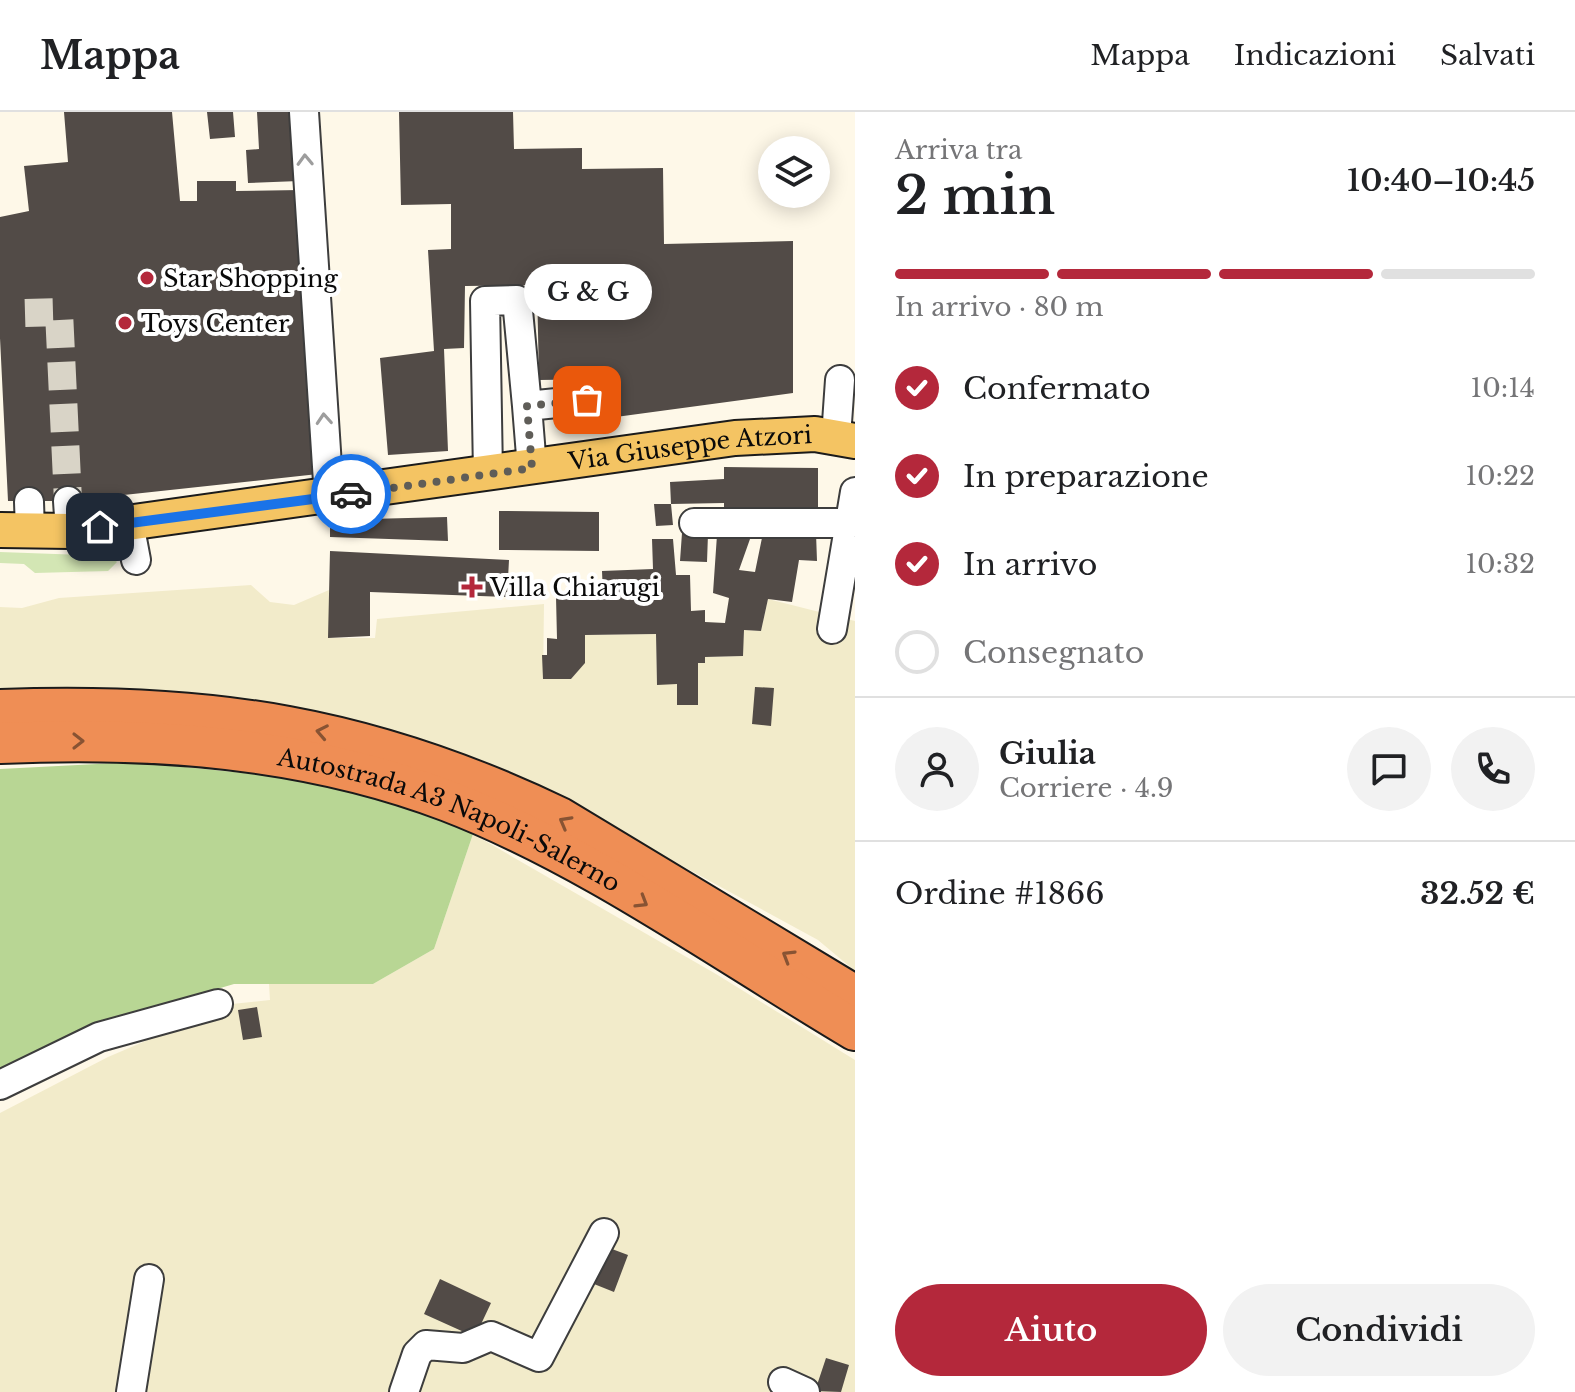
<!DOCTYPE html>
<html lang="it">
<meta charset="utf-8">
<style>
:root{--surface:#fff;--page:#f2f2f2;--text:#202124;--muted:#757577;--line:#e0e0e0;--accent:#b4283b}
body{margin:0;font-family:"Libre Baskerville",serif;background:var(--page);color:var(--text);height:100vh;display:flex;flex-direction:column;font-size:30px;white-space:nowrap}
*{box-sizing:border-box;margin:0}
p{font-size:26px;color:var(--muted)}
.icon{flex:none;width:44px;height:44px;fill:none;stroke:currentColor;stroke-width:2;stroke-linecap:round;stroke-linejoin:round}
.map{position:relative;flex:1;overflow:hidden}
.details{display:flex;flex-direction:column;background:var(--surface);width:720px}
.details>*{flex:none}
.fabs{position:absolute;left:758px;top:24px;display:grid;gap:16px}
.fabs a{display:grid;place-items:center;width:72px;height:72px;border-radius:50%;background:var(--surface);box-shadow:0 4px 20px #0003;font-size:40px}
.pin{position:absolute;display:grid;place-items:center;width:68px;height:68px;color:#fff;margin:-34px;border-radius:16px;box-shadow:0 4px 12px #0006}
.courier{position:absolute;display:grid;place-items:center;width:80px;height:80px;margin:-40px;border:6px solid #1a73e8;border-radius:50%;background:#fff;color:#222;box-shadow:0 2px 10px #0007}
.bubble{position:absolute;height:56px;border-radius:28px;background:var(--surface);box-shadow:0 4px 20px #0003;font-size:26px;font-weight:600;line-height:56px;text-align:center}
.head em{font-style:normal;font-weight:600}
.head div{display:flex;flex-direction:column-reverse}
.head{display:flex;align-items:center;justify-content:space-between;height:136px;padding:0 40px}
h1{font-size:52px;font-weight:600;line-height:60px}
.bar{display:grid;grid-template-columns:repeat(4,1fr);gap:12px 8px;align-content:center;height:96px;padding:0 40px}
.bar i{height:10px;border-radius:6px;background:var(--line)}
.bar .current{background:var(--accent)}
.bar p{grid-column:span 4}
.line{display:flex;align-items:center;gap:20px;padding:0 40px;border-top:2px solid var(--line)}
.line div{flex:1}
.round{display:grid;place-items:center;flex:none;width:84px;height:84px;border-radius:42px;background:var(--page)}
ol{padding:0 40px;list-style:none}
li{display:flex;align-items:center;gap:24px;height:88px}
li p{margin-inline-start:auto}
li .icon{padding:8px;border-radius:50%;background:var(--accent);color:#fff;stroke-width:4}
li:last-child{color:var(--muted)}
li i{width:44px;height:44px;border:4px solid var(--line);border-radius:50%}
.button{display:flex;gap:16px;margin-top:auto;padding:16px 40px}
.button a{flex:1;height:92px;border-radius:48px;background:var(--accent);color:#fff;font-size:32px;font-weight:600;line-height:92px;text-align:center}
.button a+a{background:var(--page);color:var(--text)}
header{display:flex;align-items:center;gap:48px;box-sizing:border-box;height:112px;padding:0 40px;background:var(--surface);border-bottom:2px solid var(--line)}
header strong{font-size:38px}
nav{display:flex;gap:44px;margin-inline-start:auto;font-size:28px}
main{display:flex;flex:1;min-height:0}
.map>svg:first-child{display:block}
.farmland{fill:#f2ebca}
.green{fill:#d3e6b4}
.forest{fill:#b8d694}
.building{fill:#524b47}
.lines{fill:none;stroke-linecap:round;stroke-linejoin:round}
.minor-tunnel{stroke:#d9d4c7;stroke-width:28;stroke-dasharray:28 14;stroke-linecap:butt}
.minor-casing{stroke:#3d3d3d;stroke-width:32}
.major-casing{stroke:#1b1b1b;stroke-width:38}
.highway-casing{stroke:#1b1b1b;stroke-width:44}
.minor{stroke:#fff;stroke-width:28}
.major{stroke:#f4c463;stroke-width:34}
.highway{stroke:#ef8e55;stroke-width:40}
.oneway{stroke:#9d9d9d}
.oneway2{stroke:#885333}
.done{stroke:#5f5d58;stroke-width:8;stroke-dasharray:0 14.4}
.route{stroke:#1a73e8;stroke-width:10}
.poi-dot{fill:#b4283b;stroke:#fff;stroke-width:3}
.labels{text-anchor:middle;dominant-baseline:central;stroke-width:8;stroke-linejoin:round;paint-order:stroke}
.poi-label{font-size:24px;fill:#0a0a0a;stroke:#fff;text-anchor:start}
.street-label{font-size:24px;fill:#0a0a0a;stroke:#fff}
</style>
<header>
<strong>Mappa</strong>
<nav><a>Mappa</a><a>Indicazioni</a><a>Salvati</a></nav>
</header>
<main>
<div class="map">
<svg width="855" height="1280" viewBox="0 0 855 1280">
<rect width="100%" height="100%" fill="#fef8e8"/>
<path class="farmland" d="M251,473l19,17 24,3 35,-15v48h46l2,-19 167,-15 -1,75h28l14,-17v-27l71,-1 1,50h20v20l21,-41 7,-6 37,-1 2,-26 17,1 7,-32 87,22v350l-37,-31 -294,-160 -139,-51 -75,-18 -79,-11 -231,-6v-87l22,1 37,-10z
M473,722l243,140 139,86v332h-855v-279l108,-56 124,-53 38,-4 -1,-16h104l61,-35z"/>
<path class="green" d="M0,440l111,4 6,6 -9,9 -73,2 -11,-9 -24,-1z"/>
<path class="forest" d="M136,650l176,18 100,29 61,25 -39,115 -61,35h-139l-92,27 -142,58v-300z"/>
<path class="building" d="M64,0h108l8,89h17v-20h39v10l65,-1 17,284 -250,27h-60l-8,-163v-121l29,-6 -5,-45 44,-4z
M207,0h26l2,25 -25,2z
M257,0h38l4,69 -51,2 -2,-33 13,-1z
M399,0h114l1,37 68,-1v21l81,-1 1,76 129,-3v152l-192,26 3,-40 -65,1 -2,-95 -72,1 -1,62 -20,1 4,102 -60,4 -8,-97 54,-7 -6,-101 23,-1v-45l-50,1z
M724,355l94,1v45l-94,-1v-9l-53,1 -1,-22 54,-3z
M654,392h17l2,21 -17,1z
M499,399l100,1v39l-100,-1z
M447,405l1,24 -118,-4v-17z
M682,421l26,1 -1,28 -27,-1z
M763,421h53l1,28 -18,-1 -7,42 -24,-3 -7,32 -17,-1 -1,26 -38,1v6h-7v42h-21v-21l-20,1 -1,-51 -71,1v28l-14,16h-28l-1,-24h5v-17l10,1 -1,-42 47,-2 -1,-24 51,-2 -1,-30h21l3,36h14l1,36 14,-1v12l20,1 4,-25 -16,-5 4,-58 33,4 -11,31 16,2z
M330,439l179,9 -2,37 -137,-5v44l-42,2z
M755,575l19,1 -3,38 -19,-2z
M257,895l5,30 -19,3 -5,-30z
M604,1134l24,9 -14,37 -25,-10z
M440,1167l51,24 -16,34 -51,-23z
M826,1246l23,7 -8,27 -26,-1z"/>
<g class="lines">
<path class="minor-tunnel" d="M25,201l34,-1 9,189"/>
<defs>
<path id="minor" d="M304,0l25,385
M527,294l5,62
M836,325l4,-57
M488,362l-3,-173 32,-1 10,106 60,-6
M68,389l2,30
M29,390l1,29
M129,411l7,37
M694,411h156
M832,517l23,-137
M0,973l99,-48 119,-33
M783,1270l22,10
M131,1280l18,-113
M404,1280l13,-38 9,-9 37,3 28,-12 48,21 65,-124"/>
<g id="major">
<path id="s1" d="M0,418l70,1 665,-93 80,-4 40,7"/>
</g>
<g id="highway">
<path d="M0,598c209,-8 371,17 560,108l295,178"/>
<path id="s2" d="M0,631c151,-7 306,4 448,58 141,54 277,152 407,229"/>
</g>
</defs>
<use href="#minor" class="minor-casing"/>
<use href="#major" class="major-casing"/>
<use href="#highway" class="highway-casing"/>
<use href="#minor" class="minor"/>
<use href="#major" class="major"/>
<use href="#highway" class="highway"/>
</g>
<defs><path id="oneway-chevron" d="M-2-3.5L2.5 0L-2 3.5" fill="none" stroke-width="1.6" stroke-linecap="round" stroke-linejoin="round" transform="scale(2)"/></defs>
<g class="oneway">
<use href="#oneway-chevron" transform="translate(305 48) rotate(-92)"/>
<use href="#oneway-chevron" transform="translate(324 307) rotate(-94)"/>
</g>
<g class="oneway2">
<use href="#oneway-chevron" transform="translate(322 620) rotate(-169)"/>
<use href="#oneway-chevron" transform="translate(78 629)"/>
<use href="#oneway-chevron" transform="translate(565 710) rotate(-151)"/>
<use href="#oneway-chevron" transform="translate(642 790) rotate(31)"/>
<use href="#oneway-chevron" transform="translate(788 844) rotate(-149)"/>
</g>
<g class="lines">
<path class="done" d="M351,382l181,-26 -5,-62 60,-6"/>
<path class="route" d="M100,415l251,-33"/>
</g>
<g class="poi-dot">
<circle cx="147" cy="166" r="8"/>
<circle cx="125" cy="211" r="8"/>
<path d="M468 463h8v8h8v8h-8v8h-8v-8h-8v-8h8z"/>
</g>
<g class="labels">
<g class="poi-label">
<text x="163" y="166">Star Shopping</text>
<text x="141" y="211">Toys Center</text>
<text x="490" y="475">Villa Chiarugi</text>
</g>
<g class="street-label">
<text stroke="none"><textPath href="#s1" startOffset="696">Via Giuseppe Atzori</textPath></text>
<text stroke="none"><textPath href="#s2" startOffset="462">Autostrada A3 Napoli-Salerno</textPath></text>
</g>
</g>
</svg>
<div class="fabs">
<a><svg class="icon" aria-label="layers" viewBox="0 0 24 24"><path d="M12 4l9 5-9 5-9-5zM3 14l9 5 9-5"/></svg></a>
</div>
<div class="pin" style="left:587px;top:288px;background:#ea580c"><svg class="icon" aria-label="bag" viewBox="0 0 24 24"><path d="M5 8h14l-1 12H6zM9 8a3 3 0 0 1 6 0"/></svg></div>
<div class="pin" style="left:100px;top:415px;background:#1f2937"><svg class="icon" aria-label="home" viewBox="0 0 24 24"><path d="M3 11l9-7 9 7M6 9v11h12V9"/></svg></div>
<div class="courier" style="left:351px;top:382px"><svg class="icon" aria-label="car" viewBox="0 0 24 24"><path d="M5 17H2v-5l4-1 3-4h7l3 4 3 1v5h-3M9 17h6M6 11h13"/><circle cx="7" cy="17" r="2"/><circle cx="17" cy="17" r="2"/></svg></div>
<div class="bubble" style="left:524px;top:152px;width:128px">G &amp; G</div>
</div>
<section class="details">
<div class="head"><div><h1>2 min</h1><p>Arriva tra</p></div><em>10:40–10:45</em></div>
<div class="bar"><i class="current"></i><i class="current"></i><i class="current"></i><i></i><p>In arrivo · 80 m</p></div>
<ol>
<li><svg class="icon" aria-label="check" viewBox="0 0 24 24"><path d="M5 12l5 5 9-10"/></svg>Confermato<p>10:14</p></li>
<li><svg class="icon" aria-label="check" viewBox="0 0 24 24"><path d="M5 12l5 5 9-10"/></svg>In preparazione<p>10:22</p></li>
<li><svg class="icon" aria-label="check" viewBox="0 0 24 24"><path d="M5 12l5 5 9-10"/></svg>In arrivo<p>10:32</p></li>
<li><i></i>Consegnato</li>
</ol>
<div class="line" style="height:144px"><a class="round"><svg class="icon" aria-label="person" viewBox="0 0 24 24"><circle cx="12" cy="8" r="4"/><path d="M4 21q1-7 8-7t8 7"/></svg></a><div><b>Giulia</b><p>Corriere · 4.9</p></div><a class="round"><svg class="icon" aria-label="chat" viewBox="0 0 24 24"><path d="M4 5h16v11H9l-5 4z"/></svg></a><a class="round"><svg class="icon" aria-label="phone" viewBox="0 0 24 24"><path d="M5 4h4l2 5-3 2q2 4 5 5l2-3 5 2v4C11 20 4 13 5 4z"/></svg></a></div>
<div class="line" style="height:104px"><div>Ordine #1866</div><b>32.52 €</b></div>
<div class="button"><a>Aiuto</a><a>Condividi</a></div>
</section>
</main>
